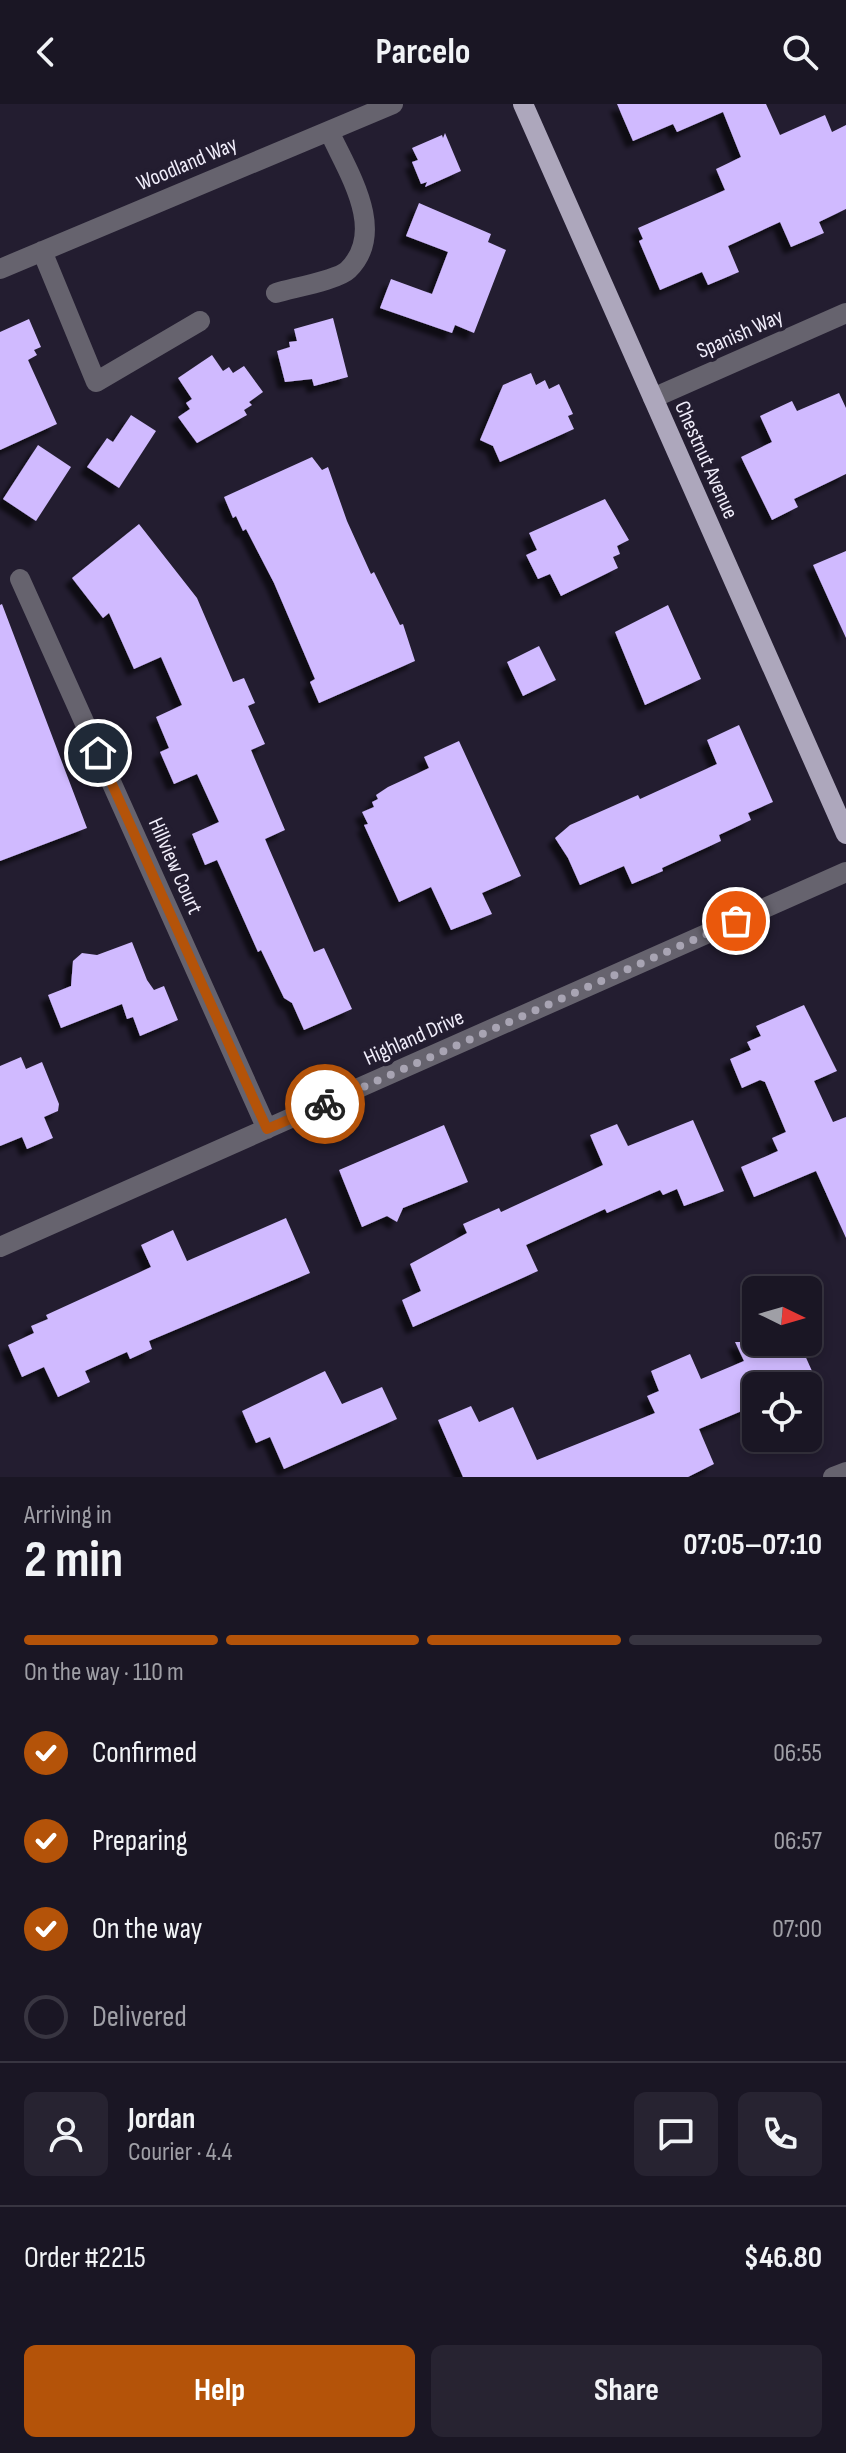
<!DOCTYPE html>
<meta charset="utf-8">
<style>
:root{--surface:#1a1624;--page:#272331;--text:#f1f3f6;--muted:#9f9fa6;--line:#383541;--accent:#b45309}
body{margin:0;font-family:"Sofia Sans Condensed",sans-serif;background:var(--page);color:var(--text);height:100vh;display:flex;flex-direction:column;font-size:30px;white-space:nowrap}
*{box-sizing:border-box;margin:0}
p{font-size:26px;color:var(--muted)}
.icon{flex:none;width:44px;height:44px;fill:none;stroke:currentColor;stroke-width:2;stroke-linecap:round;stroke-linejoin:round}
.map{position:relative;height:1373px;overflow:hidden}
.details{display:flex;flex-direction:column;background:var(--surface);flex:1}
.details>*{flex:none}
.needle{width:52px;rotate:95deg}
.buttons{position:absolute;left:742px;top:1172px;display:grid;gap:16px}
.buttons a{display:grid;place-items:center;width:80px;height:80px;border-radius:12px;background:var(--surface);box-shadow:0 4px 12px #0003,0 0 0 2px var(--line);font-size:40px}
.pin{position:absolute;display:grid;place-items:center;width:68px;height:68px;color:#fff;margin:-34px;border:4px solid #fff;border-radius:50%;box-shadow:0 2px 8px #0007}
.courier{position:absolute;display:grid;place-items:center;width:80px;height:80px;margin:-40px;border:6px solid #b45309;border-radius:50%;background:#fff;color:#222;box-shadow:0 2px 10px #0007}
.headline em{font-style:normal;font-weight:700}
.headline div{display:flex;flex-direction:column-reverse}
.headline{display:flex;align-items:center;justify-content:space-between;height:136px;padding:0 24px}
h1{font-size:52px;font-weight:700;line-height:60px}
.bar{display:grid;grid-template-columns:repeat(4,1fr);gap:12px 8px;align-content:center;height:96px;padding:0 24px}
.bar i{height:10px;border-radius:6px;background:var(--line)}
.bar .active{background:var(--accent)}
.bar p{grid-column:span 4}
.line{display:flex;align-items:center;gap:20px;padding:0 24px;border-top:2px solid var(--line)}
.line div{flex:1}
.round{display:grid;place-items:center;flex:none;width:84px;height:84px;border-radius:12px;background:var(--page)}
ol{padding:0 24px;list-style:none}
li{display:flex;align-items:center;gap:24px;height:88px}
li p{margin-inline-start:auto}
li .icon{padding:8px;border-radius:50%;background:var(--accent);color:#fff;stroke-width:4}
li:last-child{color:var(--muted)}
li i{width:44px;height:44px;border:4px solid var(--line);border-radius:50%}
.button{display:flex;gap:16px;margin-top:auto;padding:16px 24px}
.button a{flex:1;height:92px;border-radius:12px;background:var(--accent);color:#fff;font-size:32px;font-weight:700;line-height:92px;text-align:center}
.button a+a{background:var(--page);color:var(--text)}
header{display:flex;justify-content:space-between;align-items:center;height:104px;padding:0 24px;background:var(--surface);font-size:36px;font-weight:700}
.map>svg:first-child{display:block}
.building{fill:#d0baff;filter:url(#shadow)}
.lines{fill:none;stroke-linecap:round;stroke-linejoin:round}
.minor{stroke:#66636e;stroke-width:20}
.major{stroke:#ada7bc;stroke-width:20}
.done{stroke:#a8a4b3;stroke-width:8;stroke-dasharray:0 14.4}
.route{stroke:#b45309;stroke-width:10}
.labels{text-anchor:middle;dominant-baseline:central;stroke-width:8;stroke-linejoin:round;paint-order:stroke}
.street-label{font-size:22px;fill:#f0edfa;stroke:#231d30}
</style>
<header><svg class="icon" aria-label="back" viewBox="0 0 24 24"><path d="M15 5l-7 7 7 7"/></svg>Parcelo<svg class="icon" aria-label="search" viewBox="0 0 24 24"><circle cx="10" cy="10" r="6"/><path d="M15 15l6 6"/></svg></header>
<div class="map">
<svg width="846" height="1373" viewBox="0 0 846 1373">
<defs>
<filter id="shadow"><feDropShadow dx="-7" dy="7" stdDeviation="2" flood-color="#0009"/></filter>
</defs>
<rect width="100%" height="100%" fill="#231d30"/>
<path class="building" d="M617,0h149l14,31 45,-20 7,17 14,-7v84l-27,13 5,11 -33,14 -11,-25 -52,24 11,26 -31,13 -6,-13 -42,18 -21,-49 4,-2 -5,-11 87,-38 -9,-21 25,-12 -18,-45 -46,20 -4,-8 -40,17z
M445,29l16,38 -36,16 2,-5 -6,2 -9,-22 6,-2 -6,-12 30,-13 1,3z
M419,99l72,31 -3,8 18,8 -32,83 -19,-8 -3,8 -72,-25 11,-29 41,15 16,-42 -42,-16z
M333,214l15,59 -34,9 -2,-7 -27,3 -8,-31 13,-4 -1,-5 8,-1 -3,-12z
M29,215l12,28 -7,3 3,5 -9,5 29,64 -57,26v-118z
M212,251l11,16 6,-4 4,6 11,-7 19,26 -14,10 3,3 -8,5 3,5 -50,28 -19,-26 12,-8 -4,-6 6,-4 -14,-21z
M531,269l5,12 9,-5 4,9 10,-5 14,30 -5,2 6,13 -74,33 -7,-16 -13,-6 23,-55z
M839,289l7,15v66l-52,25 4,8 -26,13 -31,-63 31,-15 -12,-26 32,-15 5,10z
M131,311l25,16 -37,57 -32,-21 20,-29 6,4z
M38,341l33,22 -35,54 -33,-22z
M312,353l10,13 6,-3 19,54 24,53 3,-2 26,53 3,-1 12,37 -96,42 -9,-21 5,-3 -41,-96 -28,-54 -3,2 -7,-15 -3,2 -9,-21z
M605,395l24,41 -12,6 3,8 -7,3 5,11 -57,28 -11,-22 -12,5 -12,-24 11,-5 -8,-17z
M139,420l58,74 36,84 11,-4 11,25 -7,3 17,38 -14,6 34,80 -20,9 49,113 10,-4 28,61 -48,21 -12,-27 -8,-5 -23,-48 -3,2 -41,-92 -12,5 -13,-31 27,-12 -22,-48 -23,10 -14,-32 9,-4 -13,-31 26,-12 -21,-48 -27,12 -25,-56 -6,5 -31,-40z
M846,447v87l-33,-73z
M2,500l85,224 -87,33v-256z
M668,501l33,74 -56,26 -30,-73z
M539,542l17,34 -33,16 -16,-34z
M739,621l34,77 -25,11 3,7 -32,15 2,6 -59,27 1,3 -31,13 -8,-18 -44,19 -12,-27 -13,-20 15,-13 68,-30 2,4 77,-35 -10,-24z
M459,637l62,135 -39,17 10,21 -41,16 -20,-43 -32,15 -35,-77 4,-1 -6,-12 12,-5 -2,-5 6,-3 -2,-4 12,-8 41,-19 -5,-11z
M132,838l15,38 7,10 10,-4 14,34 -38,16 -7,-19 -6,2 -5,-15 -61,24 -13,-33 23,-9 2,-25 9,-8 15,2z
M804,901l33,66 -23,10 19,41 13,-5v121l-30,-67 -62,26 -13,-30 37,-16 -6,-13 14,-6 -21,-50 -5,-2 -18,8 -12,-29 21,-9 -4,-8 14,-6 -5,-10z
M21,953l5,12 16,-7 17,42 -1,7 -14,6 9,21 -26,11 -5,-12 -22,9v-80z
M693,1016l31,71 -40,15 -7,-17 -14,6 -3,-5 -53,23 -2,-4 -79,36 12,26 -125,56 -11,-27 19,-9 -11,-27 57,-31 -4,-9 36,-16 2,4 102,-47 -13,-30 27,-11 11,22z
M444,1021l24,57 -65,26 -6,14 -10,-6 -25,11 -23,-57z
M286,1114l24,55 -161,68 3,8 -22,10 -3,-7 -42,19 5,11 -32,15 -14,-30 -22,10 -14,-32 26,-12 -3,-7 17,-7 -2,-4 105,-48 -10,-22 32,-15 14,31z
M735,1238h64l13,29 -16,6 4,9h-44v19l-57,24 15,35 -26,13h-225l-25,-57 33,-14 8,16 34,-15 24,53 118,-47 -8,-17 12,-5 -8,-20 39,-17 11,25 43,-18z
M325,1267l17,33 40,-17 15,32 -113,50 -14,-32 -14,6 -14,-32z"/>
<g class="lines">
<path class="minor" d="M42,147l54,131 104,-61
M0,165l393,-165
M276,189c16,-5 62,-13 72,-23 40,-39 -1,-99 -19,-139
M653,294l193,-85
M20,475l247,550
M0,1143l846,-375
M833,1373l13,-5"/>
<path class="major" d="M523,0l323,730"/>
</g>
<g class="lines">
<path class="done" d="M325,1000l411,-183"/>
<path class="route" d="M98,649l169,376 58,-25"/>
</g>
<g class="labels">
<g class="street-label">
<text transform="translate(187 60) rotate(-23)">Woodland Way</text>
<text transform="translate(740 230) rotate(-24)">Spanish Way</text>
<text transform="translate(706 356) rotate(66)">Chestnut Avenue</text>
<text transform="translate(175 762) rotate(66)">Hillview Court</text>
<text transform="translate(414 934) rotate(-24)">Highland Drive</text>
</g>
</g>
</svg>
<div class="buttons">
<a><svg class="needle" viewBox="-14 -14 28 28"><path d="M0-13l5 13h-10z" fill="#e53935"/><path d="M0 13l5-13h-10z" fill="#9f9fa6"/></svg></a>
<a><svg class="icon" aria-label="locate" viewBox="0 0 24 24"><circle cx="12" cy="12" r="6"/><path d="M12 2v4M12 18v4M2 12h4M18 12h4"/></svg></a>
</div>
<div class="pin" style="left:736px;top:817px;background:#ea580c"><svg class="icon" aria-label="bag" viewBox="0 0 24 24"><path d="M5 8h14l-1 12H6zM9 8a3 3 0 0 1 6 0"/></svg></div>
<div class="pin" style="left:98px;top:649px;background:#1f2937"><svg class="icon" aria-label="home" viewBox="0 0 24 24"><path d="M3 11l9-7 9 7M6 9v11h12V9"/></svg></div>
<div class="courier" style="left:325px;top:1000px"><svg class="icon" aria-label="bike" viewBox="0 0 24 24"><circle cx="6" cy="16" r="4"/><circle cx="18" cy="16" r="4"/><path d="M6 16l4-8h5l3 8M10 8l3 8H6M13 5h3"/></svg></div>
</div>
<section class="details">
<div class="headline"><div><h1>2 min</h1><p>Arriving in</p></div><em>07:05–07:10</em></div>
<div class="bar"><i class="active"></i><i class="active"></i><i class="active"></i><i></i><p>On the way · 110 m</p></div>
<ol>
<li><svg class="icon" aria-label="check" viewBox="0 0 24 24"><path d="M5 12l5 5 9-10"/></svg>Confirmed<p>06:55</p></li>
<li><svg class="icon" aria-label="check" viewBox="0 0 24 24"><path d="M5 12l5 5 9-10"/></svg>Preparing<p>06:57</p></li>
<li><svg class="icon" aria-label="check" viewBox="0 0 24 24"><path d="M5 12l5 5 9-10"/></svg>On the way<p>07:00</p></li>
<li><i></i>Delivered</li>
</ol>
<div class="line" style="height:144px"><a class="round"><svg class="icon" aria-label="person" viewBox="0 0 24 24"><circle cx="12" cy="8" r="4"/><path d="M4 21q1-7 8-7t8 7"/></svg></a><div><b>Jordan</b><p>Courier · 4.4</p></div><a class="round"><svg class="icon" aria-label="chat" viewBox="0 0 24 24"><path d="M4 5h16v11H9l-5 4z"/></svg></a><a class="round"><svg class="icon" aria-label="phone" viewBox="0 0 24 24"><path d="M5 4h4l2 5-3 2q2 4 5 5l2-3 5 2v4C11 20 4 13 5 4z"/></svg></a></div>
<div class="line" style="height:104px"><div>Order #2215</div><b>$46.80</b></div>
<div class="button"><a>Help</a><a>Share</a></div>
</section>
